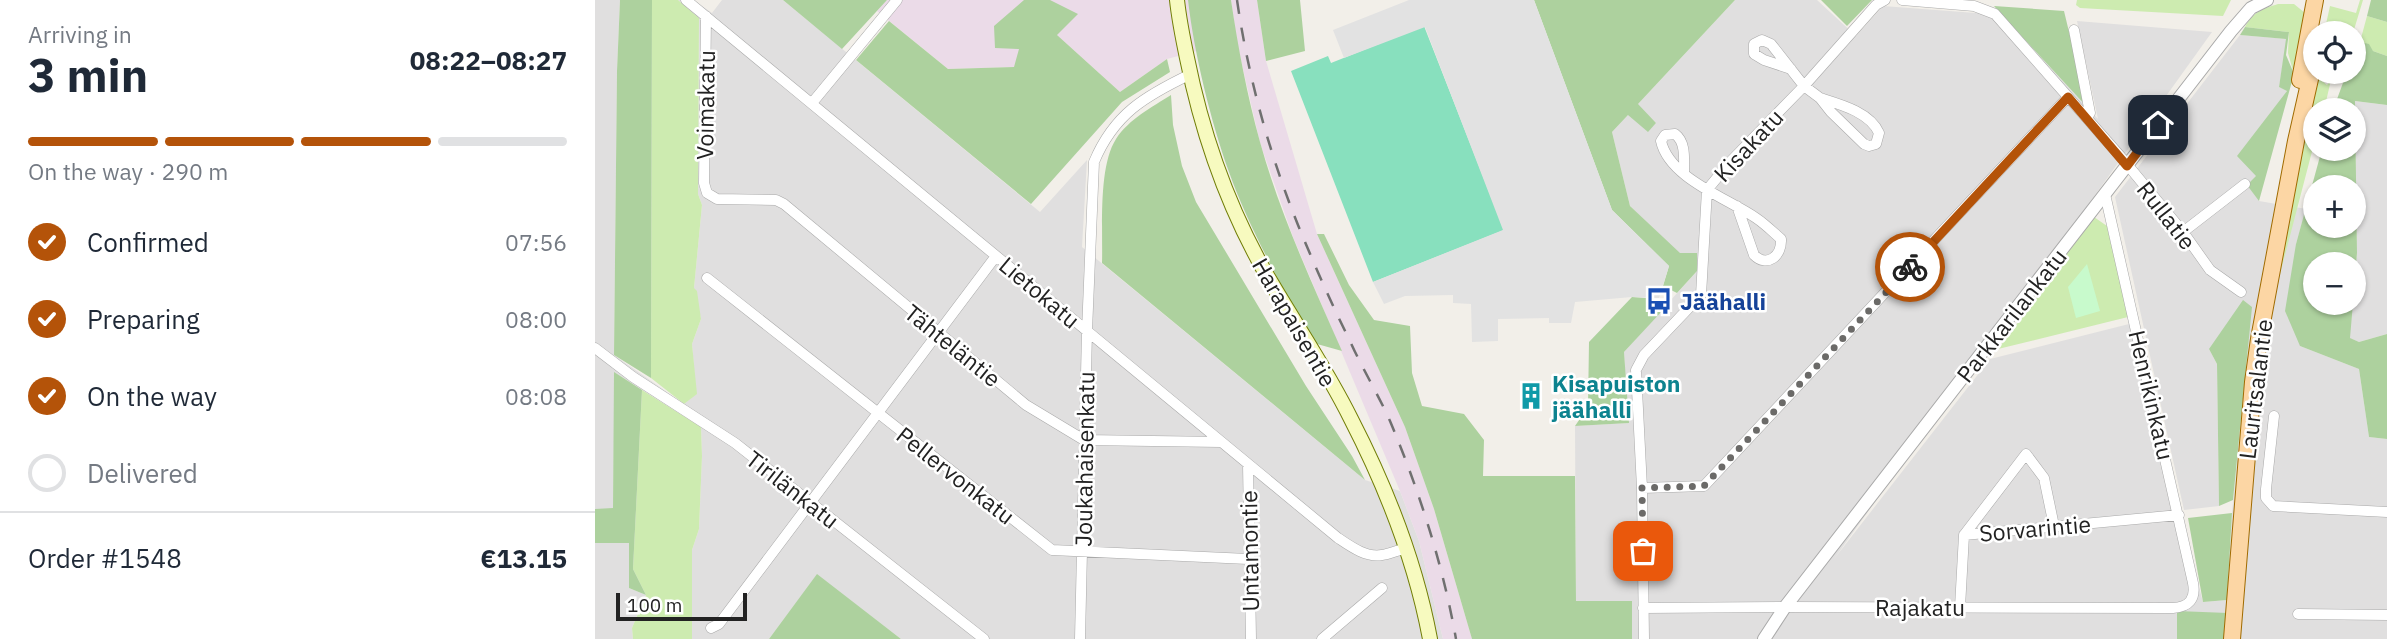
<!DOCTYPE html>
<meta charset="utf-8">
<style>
:root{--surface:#fff;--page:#f2f2f3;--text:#1f2937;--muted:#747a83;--line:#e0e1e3;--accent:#b45309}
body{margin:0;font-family:"IBM Plex Sans",sans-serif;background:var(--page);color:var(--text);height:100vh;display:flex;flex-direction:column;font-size:26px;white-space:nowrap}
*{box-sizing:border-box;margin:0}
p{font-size:23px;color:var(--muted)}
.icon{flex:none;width:38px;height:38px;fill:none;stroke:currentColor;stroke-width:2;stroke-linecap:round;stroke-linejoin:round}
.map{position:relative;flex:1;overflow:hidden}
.panel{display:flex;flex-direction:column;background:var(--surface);width:595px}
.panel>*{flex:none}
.controls{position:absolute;left:1708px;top:21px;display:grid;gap:14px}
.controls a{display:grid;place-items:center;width:63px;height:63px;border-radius:50%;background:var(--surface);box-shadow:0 2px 5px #0004;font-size:35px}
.scale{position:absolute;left:21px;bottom:18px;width:131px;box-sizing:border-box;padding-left:7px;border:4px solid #222;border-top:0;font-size:19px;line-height:24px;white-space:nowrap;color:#222;-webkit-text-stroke:5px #fff;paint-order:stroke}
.pin{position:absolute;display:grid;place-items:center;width:60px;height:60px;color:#fff;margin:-30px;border-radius:14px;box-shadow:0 4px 10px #0006}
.courier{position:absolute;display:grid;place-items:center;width:70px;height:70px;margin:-35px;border:5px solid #b45309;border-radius:50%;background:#fff;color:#222;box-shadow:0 2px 9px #0007}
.overview em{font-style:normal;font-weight:700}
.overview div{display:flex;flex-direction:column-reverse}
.overview{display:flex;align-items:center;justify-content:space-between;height:119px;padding:0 28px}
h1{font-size:46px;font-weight:700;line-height:52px}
.bar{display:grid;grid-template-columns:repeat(4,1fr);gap:10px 7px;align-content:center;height:84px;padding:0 28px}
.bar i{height:9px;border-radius:5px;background:var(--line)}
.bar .active{background:var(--accent)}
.bar p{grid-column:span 4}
.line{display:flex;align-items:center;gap:18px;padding:0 28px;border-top:2px solid var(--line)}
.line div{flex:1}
ol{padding:0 28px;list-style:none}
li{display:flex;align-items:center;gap:21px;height:77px}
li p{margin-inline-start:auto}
li .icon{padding:7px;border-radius:50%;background:var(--accent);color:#fff;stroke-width:4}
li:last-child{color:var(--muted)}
li i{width:38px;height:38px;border:4px solid var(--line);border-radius:50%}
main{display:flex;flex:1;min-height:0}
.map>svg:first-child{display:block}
.residential{fill:#e0dfdf}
.industrial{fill:#ebdbe8}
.grass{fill:#cdebb0}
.forest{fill:#add19e;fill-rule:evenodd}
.park{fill:#c8facc}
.pitch{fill:#88e0be}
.parking{fill:#e2e2e2}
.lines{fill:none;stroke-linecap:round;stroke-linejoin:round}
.minor-casing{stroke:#a9a9a9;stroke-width:11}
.tertiary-casing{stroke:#a9a9a9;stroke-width:14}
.secondary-casing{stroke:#707d05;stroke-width:16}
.primary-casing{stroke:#a06b00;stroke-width:18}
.minor{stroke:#fff;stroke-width:10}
.tertiary{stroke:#fff;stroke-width:12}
.secondary{stroke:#f7fabf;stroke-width:14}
.primary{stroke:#fcd6a4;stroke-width:16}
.rail{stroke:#707070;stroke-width:2.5;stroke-dasharray:14 14;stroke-linecap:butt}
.done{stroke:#6b6a68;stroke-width:7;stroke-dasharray:0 12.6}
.route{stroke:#b45309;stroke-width:9}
.labels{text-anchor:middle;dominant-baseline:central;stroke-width:5;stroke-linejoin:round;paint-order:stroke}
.street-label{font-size:23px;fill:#222;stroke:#fff}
.transit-label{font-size:23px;font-weight:bold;fill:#164399;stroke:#fff;text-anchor:start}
.culture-label{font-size:23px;font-weight:bold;fill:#0d838f;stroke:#fff;text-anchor:start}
</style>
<main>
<section class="panel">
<div class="overview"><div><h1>3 min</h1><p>Arriving in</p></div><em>08:22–08:27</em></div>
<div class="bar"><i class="active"></i><i class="active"></i><i class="active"></i><i></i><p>On the way · 290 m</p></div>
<ol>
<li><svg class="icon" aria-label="check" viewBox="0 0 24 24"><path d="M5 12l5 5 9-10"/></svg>Confirmed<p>07:56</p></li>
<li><svg class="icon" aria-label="check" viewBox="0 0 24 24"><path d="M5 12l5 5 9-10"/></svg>Preparing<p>08:00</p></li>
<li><svg class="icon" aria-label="check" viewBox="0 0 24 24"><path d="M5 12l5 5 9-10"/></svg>On the way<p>08:08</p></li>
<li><i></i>Delivered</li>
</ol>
<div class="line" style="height:91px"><div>Order #1548</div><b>€13.15</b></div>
</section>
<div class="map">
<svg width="1792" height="639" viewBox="0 0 1792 639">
<rect width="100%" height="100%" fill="#f2efe9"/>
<path class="residential" d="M0,0h25l-3,71 -3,284 70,49 12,-10 -4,-50 9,-25 -7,-31 8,-83 -4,-11 1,-176 -21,-18h15l19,13 10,-13h61l257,212 47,-52 -5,87 283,233 35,11 19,50 24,98h-542l-84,-64 -48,64h-77v-89l7,-21 3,-73 -1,-29 -86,-54 -2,136h-18z
M1140,0h82l39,36 27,-30 119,9 96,104 -21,-98 135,11 -378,527 156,-200 139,-35 74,278 24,-2 5,-87 16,-164h-39l8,15 2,142 -35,4 -69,-313 125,-162 47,4 -8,48 8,3 -31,87 3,24 47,8 -10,35 4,102 59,23 10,68 18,2v200h-161l-49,-27v27h-545l-1,-38h-55l-1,-175 53,-3 -4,-71 73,-81 -67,-65 -18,-74 17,-18 19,17 8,-8 -19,-18z
M1760,101l32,4v229l-28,8 -10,-4 8,-85z
M0,543h34v45l17,7 -14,33 1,11h-38z"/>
<path class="industrial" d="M292,0h301l9,51 -30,8 -47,33 -82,-74 -23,49 -67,2 -71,-58z
M636,0h26l9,61 51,173 88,193 29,82 38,130h-29l-24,-98 -19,-50 -107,-254 -33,-94 -23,-100z"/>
<path class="grass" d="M57,0h26l21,18 -1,176 4,11 -8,83 3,3 4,28 -9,25 5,50 -13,10 -33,-26z
M1482,0h154l-8,16 -143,-8 -4,-3z
M1765,0h3l-10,33h-29l6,-27 26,7z
M1683,4h16l11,9 -11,61 -6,-21 1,-21 -44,-5c8,-15 17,-18 33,-23z
M1772,16l20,6v34l-14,-5 -13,-9z
M1722,77l10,8 4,-5 -7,30h-9v30l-36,138 -2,-3z
M1499,217l13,9 21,91 -130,32 68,-90 2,-10z
M47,390l59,37 1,29 -3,73 -7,21v89h-59l-1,-11 14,-33 -13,-26z"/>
<path class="forest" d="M25,0h32l-1,378 -37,-23 3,-284z
M188,0h104l-45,49z
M429,0h26l28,14 -21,21 63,57 47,-33 3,13 -48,30 -91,102 -175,-144 33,-39 59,48 66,-2 5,-18 -24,-1 -1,-22z
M593,0h43c7,47 16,95 29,142 20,72 52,141 82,209l-32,-9c-27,-56 -60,-111 -81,-170 -18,-50 -35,-119 -41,-172z
M662,0h43l5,51 -39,10z
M939,0h201l-97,104 18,19 -8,9 -20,-17 -16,17 18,74 50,47h17v18l-20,22 -14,-7 6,-20 -57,-56z
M1226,0h51l-25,26z
M1776,0h16v22l-20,-6z
M1399,6l70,5 23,96 -85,-92z
M1650,27l44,5 -3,23 8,19 -35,127 -12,-16 9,-9 -19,-20 50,-65 -8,-4 7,-48 -46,-4z
M1765,42l9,2 4,7 14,5v49l-32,-4 2,152 -3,37v-26h-39v39h38l-3,35 9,4 28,-8v105l-18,-2 -10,-68 -59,-23 -15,-35 11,-67 26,-95h32v-39h-21l14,-38h7v-15zM1720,187h39v39h-39z
M576,95l2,30 9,41 14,36 110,184 46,70 13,24 -263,-217c1,-34 -4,-96 14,-124 13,-20 36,-32 55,-44z
M722,234h7l25,51 25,35 36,6 2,47 10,33 42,8 20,26 -1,36h92l1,125h56v38h-160l-38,-130 -29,-82z
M1037,297l14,1 17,12 -39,42 5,71 -54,3 13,-19 1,-65z
M1648,300l9,7 -19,193 -14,6 -2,-142 -8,-15z
M19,372l28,18 -9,179 13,26 -17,-7v-45h-34v-34l18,-1z
M1637,513l-5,87 -24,2 -15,-84z
M222,574l84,65h-132z
M1582,611l51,2 -2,26h-49z"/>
<path class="park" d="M1492,264l13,47 -24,7 -8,-31z"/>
<path class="pitch" d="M829,26l80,204 -131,52 -82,-211 37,-15 3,7z"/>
<path class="parking" d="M814,0h125l78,210 57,56 -10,32 -27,-1 -57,5 -4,21h-22v-5l-51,1v22l-26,1 -1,-38 -18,-1v-8l-48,1 -21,8 -11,-22 130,-52 -78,-203 -81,31 -11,-28z"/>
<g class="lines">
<defs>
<path id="minor" d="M91,0l652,538c12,8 28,20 44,17 8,-1 15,-5 23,-6
M1307,0l72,6 21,8 126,143 62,75 27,38 31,22
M111,16l-2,167 3,10 10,6 59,1 8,4 242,201 58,35 137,2
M1479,30l16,83 -3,5
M1196,69l-27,-9 -10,-6v-10l8,-4 9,4 33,42 16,12 11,14 33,32 5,2 7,-2 3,-11c-9,-21 -40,-29 -59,-35
M217,103l85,-103
M1089,172c0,-13 2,-30 -9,-38l-10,1 -4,6c8,37 66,57 95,77 9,6 17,14 25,21 1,17 -14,29 -27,16l-17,-49
M1588,232l62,-48
M112,278l345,272 196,9
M0,348l38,29 102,66 249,196
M1679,416l-8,73v9l7,8 114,6
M653,464l3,175
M1047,488l62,-2 364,-389
M1369,535l62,-81 18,24 10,48
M1365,607l4,-72 215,-20
M1048,608l142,-1 388,1c16,-1 23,-9 20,-25l-88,-389
M1703,614l89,1
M116,628l8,-4 277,-368
M485,639l7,-308 7,-169c20,-48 51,-66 97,-88
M727,639l60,-51
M1049,639l-2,-151 -6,-118 8,-15 57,-60 6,-105 23,-28 74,-76 72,-81 9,-5"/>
<path id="tertiary" d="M1169,639l21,-32 446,-576 20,-23 16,-8"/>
<path id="secondary" d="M582,0c2,19 6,39 10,58 15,75 40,147 78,214 28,49 61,96 86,147 35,68 65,145 79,220"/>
<path id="primary" d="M1705,80l15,-80
M1637,639l21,-257 6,-43 37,-198 19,-84"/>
</defs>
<use href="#minor" class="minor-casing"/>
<use href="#tertiary" class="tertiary-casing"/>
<use href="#secondary" class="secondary-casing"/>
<use href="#primary" class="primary-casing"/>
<use href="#minor" class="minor"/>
<use href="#tertiary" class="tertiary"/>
<use href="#secondary" class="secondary"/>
<use href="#primary" class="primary"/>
<path class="rail" d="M642,0c11,76 32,153 61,225 16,39 33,78 52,116 12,27 28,53 40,80 29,69 53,144 66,218"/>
</g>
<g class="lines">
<path class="done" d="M1048,551l-1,-63 62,-2 206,-219"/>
<path class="route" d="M1315,267l158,-170 59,69 31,-41"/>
</g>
<defs>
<symbol id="bus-bare" viewBox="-9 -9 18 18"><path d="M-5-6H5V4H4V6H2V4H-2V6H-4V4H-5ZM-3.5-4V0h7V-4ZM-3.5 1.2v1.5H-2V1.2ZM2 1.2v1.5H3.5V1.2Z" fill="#1a4fb4" stroke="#fff" stroke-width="2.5" paint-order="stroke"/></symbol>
<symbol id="building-bare" viewBox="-9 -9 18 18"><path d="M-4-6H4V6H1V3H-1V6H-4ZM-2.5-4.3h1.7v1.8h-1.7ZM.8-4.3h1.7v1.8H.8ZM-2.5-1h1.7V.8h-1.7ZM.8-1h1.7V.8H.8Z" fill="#0f9aa8" stroke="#fff" stroke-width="2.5" paint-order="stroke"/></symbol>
</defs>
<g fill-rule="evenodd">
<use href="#bus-bare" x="1045" y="282" width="38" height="38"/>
<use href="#building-bare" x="917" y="377" width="38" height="38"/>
</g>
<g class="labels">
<g class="street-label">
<text transform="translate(110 105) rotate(-89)">Voimakatu</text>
<text transform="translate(1153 145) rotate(-47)">Kisakatu</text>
<text transform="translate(1572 215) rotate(52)">Rullatie</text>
<text transform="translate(445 292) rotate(40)">Lietokatu</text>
<text transform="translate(1416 315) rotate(-52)">Parkkarilankatu</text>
<text transform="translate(700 322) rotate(60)">Harapaisentie</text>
<text transform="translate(358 345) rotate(39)">Tähteläntie</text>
<text transform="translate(1660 389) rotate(-83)">Lauritsalantie</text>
<text transform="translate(1557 395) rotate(77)">Henrikinkatu</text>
<text transform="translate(489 459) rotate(-89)">Joukahaisenkatu</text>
<text transform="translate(361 475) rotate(38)">Pellervonkatu</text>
<text transform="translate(198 489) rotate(38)">Tirilänkatu</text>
<text transform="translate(1440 528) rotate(-5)">Sorvarintie</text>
<text transform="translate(654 551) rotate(-91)">Untamontie</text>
<text x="1325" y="607">Rajakatu</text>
</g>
<g class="transit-label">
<text x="1085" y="301">Jäähalli</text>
</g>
<g class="culture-label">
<text x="957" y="383">Kisapuiston<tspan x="957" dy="26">jäähalli</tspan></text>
</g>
</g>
</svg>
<div class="controls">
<a><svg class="icon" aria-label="locate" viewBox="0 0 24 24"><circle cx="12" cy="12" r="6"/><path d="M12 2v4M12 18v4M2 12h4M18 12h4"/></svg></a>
<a><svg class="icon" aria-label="layers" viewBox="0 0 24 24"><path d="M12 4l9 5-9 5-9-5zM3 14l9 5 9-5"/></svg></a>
<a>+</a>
<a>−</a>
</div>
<div class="scale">100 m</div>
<div class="pin" style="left:1048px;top:551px;background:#ea580c"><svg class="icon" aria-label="bag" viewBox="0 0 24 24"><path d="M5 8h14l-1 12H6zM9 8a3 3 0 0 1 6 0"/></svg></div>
<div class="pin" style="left:1563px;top:125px;background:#1f2937"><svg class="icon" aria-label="home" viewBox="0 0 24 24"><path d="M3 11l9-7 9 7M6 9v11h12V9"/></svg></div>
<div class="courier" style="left:1315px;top:267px"><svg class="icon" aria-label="bike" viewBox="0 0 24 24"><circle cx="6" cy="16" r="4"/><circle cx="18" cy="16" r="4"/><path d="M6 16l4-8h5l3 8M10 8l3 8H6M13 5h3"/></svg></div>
</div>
</main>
